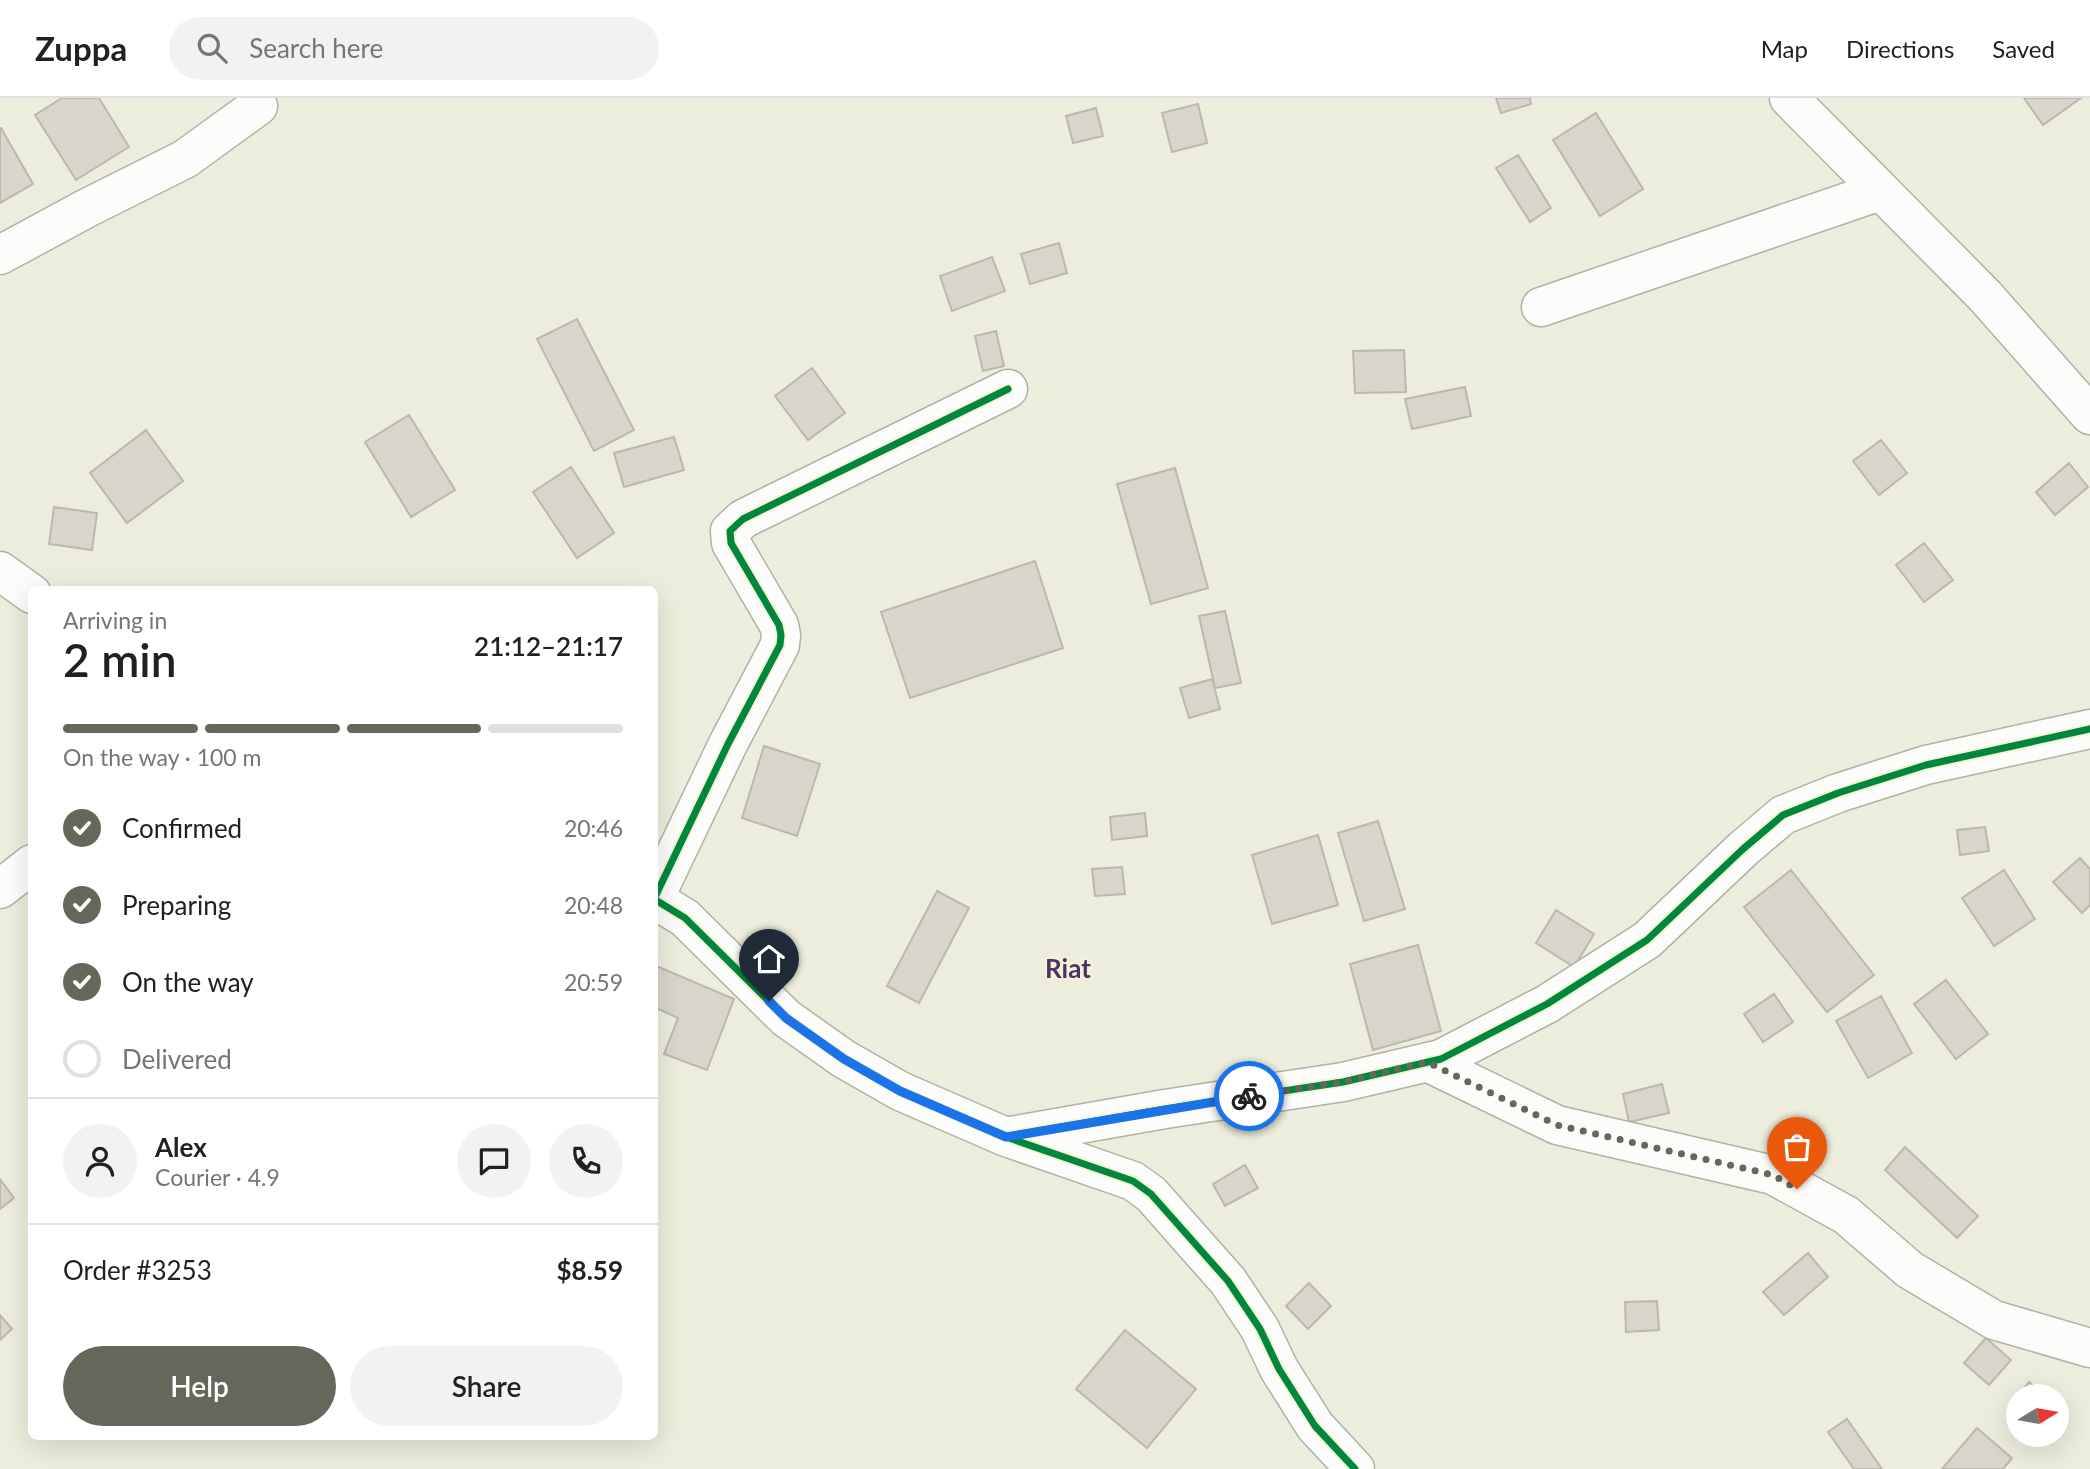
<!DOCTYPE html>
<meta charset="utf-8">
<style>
:root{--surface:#fff;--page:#f2f2f2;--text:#202124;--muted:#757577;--line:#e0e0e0;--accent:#66665a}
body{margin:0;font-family:Lato,sans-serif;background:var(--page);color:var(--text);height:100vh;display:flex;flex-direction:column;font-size:26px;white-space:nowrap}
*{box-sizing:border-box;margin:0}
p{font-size:23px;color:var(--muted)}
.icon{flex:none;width:38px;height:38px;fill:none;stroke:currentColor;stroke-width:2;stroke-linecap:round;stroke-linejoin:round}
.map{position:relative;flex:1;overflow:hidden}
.panel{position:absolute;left:28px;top:488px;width:630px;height:854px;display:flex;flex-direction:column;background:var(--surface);border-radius:10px;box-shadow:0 7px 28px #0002}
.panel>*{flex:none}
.needle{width:46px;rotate:79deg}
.fabs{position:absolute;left:2006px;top:1286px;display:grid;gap:14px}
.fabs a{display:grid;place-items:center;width:63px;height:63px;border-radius:50%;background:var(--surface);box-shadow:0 7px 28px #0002;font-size:35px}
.pin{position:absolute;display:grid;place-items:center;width:60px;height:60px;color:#fff;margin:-72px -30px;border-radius:50% 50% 50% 0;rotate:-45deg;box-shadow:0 0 7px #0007}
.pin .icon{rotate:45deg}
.courier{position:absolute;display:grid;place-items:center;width:70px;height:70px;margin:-35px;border:5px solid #1a73e8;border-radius:50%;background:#fff;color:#222;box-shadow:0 2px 9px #0007}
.headline em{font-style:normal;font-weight:600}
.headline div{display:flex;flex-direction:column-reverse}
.headline{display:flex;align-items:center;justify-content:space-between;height:119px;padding:0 35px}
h1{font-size:46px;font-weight:600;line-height:52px}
.bar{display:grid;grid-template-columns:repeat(4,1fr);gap:10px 7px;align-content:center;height:84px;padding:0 35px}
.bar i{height:9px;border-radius:5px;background:var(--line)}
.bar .active{background:var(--accent)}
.bar p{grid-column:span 4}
.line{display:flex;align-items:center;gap:18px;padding:0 35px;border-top:2px solid var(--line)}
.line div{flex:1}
.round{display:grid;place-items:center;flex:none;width:74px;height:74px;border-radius:37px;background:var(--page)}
ol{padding:0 35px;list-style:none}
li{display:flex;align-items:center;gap:21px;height:77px}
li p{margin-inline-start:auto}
li .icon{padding:7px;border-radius:50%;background:var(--accent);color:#fff;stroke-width:4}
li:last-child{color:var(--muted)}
li i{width:38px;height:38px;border:4px solid var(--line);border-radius:50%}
.cta{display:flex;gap:14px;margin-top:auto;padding:14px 35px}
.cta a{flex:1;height:80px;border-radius:42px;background:var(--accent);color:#fff;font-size:28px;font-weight:600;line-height:80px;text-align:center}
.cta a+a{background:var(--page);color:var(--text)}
header{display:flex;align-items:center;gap:42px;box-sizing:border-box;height:98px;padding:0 35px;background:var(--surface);border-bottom:2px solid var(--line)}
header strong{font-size:33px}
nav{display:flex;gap:38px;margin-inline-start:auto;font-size:24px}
.search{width:490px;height:63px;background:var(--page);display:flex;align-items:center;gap:18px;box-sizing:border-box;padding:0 24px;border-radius:38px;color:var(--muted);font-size:26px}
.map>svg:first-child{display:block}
.building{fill:#d9d5ca;stroke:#bbb8ac;stroke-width:2}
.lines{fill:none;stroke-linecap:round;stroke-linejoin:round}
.minor-casing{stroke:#b1b1a5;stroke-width:41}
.minor{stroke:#fcfcfa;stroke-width:38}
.cycleway-casing{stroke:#f4f3d6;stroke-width:11}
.cycleway{stroke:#00873e;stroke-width:7}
.done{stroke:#66665a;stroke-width:7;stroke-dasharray:0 12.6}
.route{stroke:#1a73e8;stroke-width:9}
.labels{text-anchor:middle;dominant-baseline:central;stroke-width:5;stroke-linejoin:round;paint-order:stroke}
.district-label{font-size:26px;font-weight:bold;fill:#503069;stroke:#f4f3d6}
</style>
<header>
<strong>Zuppa</strong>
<div class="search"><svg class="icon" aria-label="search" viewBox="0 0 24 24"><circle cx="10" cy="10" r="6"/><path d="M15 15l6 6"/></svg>Search here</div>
<nav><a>Map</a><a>Directions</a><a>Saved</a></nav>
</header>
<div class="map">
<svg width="2090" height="1371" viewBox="0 0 2090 1371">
<rect width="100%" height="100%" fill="#ededdd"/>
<path class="building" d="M62,0h37l30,49 -53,33 -41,-65z
M1496,0h34l1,6 -30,9z
M2024,0h57l-38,27z
M1198,6l9,39 -35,9 -10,-39z
M1096,10l7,28 -30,7 -7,-27z
M1596,15l47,76 -43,27 -47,-76z
M1,30l32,56 -33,19v-75z
M1518,57l33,53 -21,14 -34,-54z
M1059,145l8,30 -37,11 -9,-30z
M992,159l13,34 -53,20 -12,-35z
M577,221l57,111 -40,21 -57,-112z
M996,233l8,35 -21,5 -8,-35z
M1404,252l2,42 -51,1 -2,-42z
M812,270l33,45 -37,27 -33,-44z
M1465,289l6,29 -59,13 -7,-30z
M409,317l46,75 -44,27 -46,-75z
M146,332l37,51 -56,42 -37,-50z
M674,339l10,33 -60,17 -10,-34z
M1881,342l26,33 -28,22 -26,-34z
M2069,365l19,24 -33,28 -19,-23z
M571,369l43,66 -37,25 -44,-66z
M1175,370l33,120 -57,16 -34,-120z
M54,409l43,6 -5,37 -43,-6z
M1924,445l29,37 -29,22 -28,-37z
M1035,463l28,87 -153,50 -29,-86z
M1225,513l16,72 -26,5 -16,-72z
M1212,581l8,30 -31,9 -9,-30z
M764,648l56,18 -23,72 -55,-18z
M1145,715l2,23 -35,4 -2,-23z
M1378,723l27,88 -41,12 -26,-88z
M1985,729l4,24 -29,4 -3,-25z
M1318,737l20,70 -66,19 -20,-69z
M2080,760l10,11v36l-8,8 -29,-31z
M1122,769l3,27 -30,2 -3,-27z
M1791,772l83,105 -47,37 -83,-105z
M2004,772l31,49 -41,27 -32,-48z
M937,793l32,17 -50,95 -32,-17z
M1556,812l38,24 -20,33 -38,-24z
M1418,847l23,86 -68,19 -23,-86z
M654,867l80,34 -27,71 -43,-16 14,-36 -24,-11z
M1946,882l42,54 -32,25 -42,-55z
M1774,896l19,28 -30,20 -19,-28z
M1881,898l31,57 -44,25 -32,-57z
M1662,986l7,29 -40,9 -6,-28z
M1905,1049l73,69 -21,22 -72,-68z
M1245,1067l13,23 -33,18 -12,-22z
M0,1081l14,19 -14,11z
M1808,1155l20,24 -44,38 -21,-23z
M1309,1185l22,23 -23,23 -22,-23z
M1657,1203l2,29 -33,2 -1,-30z
M0,1217l12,14 -12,11z
M1125,1232l71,59 -49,59 -71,-59z
M1986,1240l25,22 -22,25 -25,-22z
M2029,1284l18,14h-29v16l-8,-6z
M1847,1321l35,50h-28l-26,-37z
M1977,1330l35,30 -9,11h-61z"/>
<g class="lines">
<defs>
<path id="minor" d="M1789,0l196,198 105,119
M0,157l87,-47 98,-49 73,-53
M1541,209l339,-116
M1008,291l-265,130 -13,12 1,12 48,82 2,10 -1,10 -52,99 -74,155 31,19 101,100 58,41 56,32 106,46 127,44 18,13 77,87 32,48 19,40 36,57 40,43
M0,473l32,23
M0,791l32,-25
M1427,964l130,63 216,50 73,40 64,55 84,50 96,28
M1011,1038l154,-27 178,-27 98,-23 106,-55 100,-64 96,-91 40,-34 55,-22 88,-28 164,-36"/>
</defs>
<use href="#minor" class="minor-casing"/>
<use href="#minor" class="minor"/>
<defs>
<path id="cycleway" d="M1008,291l-265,130 -13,12 1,12 48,82 2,10 -1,10 -52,99 -74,155 31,19 101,100 58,41 56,32 106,46 127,44 18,13 77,87 32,48 19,40 36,57 40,43
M1009,1038l156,-27 178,-27 98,-23 106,-55 100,-64 96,-91 40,-34 55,-22 88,-28 164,-36"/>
</defs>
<use href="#cycleway" class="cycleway-casing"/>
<use href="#cycleway" class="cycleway"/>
</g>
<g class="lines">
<path class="done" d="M1249,998l94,-14 84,-20 130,63 216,50 24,14"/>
<path class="route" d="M769,903l17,17 58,41 56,32 106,46 243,-41"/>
</g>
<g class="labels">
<g class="district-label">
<text x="1068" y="870">Riat</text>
</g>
</g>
</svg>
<div class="fabs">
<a><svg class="needle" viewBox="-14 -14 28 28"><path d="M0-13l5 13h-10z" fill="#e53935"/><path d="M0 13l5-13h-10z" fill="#757577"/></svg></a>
</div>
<div class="pin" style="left:1797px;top:1091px;background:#ea580c"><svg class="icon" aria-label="bag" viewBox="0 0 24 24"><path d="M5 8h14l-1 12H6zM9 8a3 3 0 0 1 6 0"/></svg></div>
<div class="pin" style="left:769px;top:903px;background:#1f2937"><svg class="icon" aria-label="home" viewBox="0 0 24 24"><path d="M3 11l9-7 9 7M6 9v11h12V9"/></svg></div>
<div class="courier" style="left:1249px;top:998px"><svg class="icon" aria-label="bike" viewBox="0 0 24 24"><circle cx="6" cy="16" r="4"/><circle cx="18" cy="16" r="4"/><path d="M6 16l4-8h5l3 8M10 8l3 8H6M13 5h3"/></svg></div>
<section class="panel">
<div class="headline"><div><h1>2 min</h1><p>Arriving in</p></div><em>21:12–21:17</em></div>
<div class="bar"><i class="active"></i><i class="active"></i><i class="active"></i><i></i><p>On the way · 100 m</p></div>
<ol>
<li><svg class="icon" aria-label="check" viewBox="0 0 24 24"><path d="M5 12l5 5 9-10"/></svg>Confirmed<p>20:46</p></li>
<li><svg class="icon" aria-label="check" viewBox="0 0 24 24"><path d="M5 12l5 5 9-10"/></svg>Preparing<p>20:48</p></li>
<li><svg class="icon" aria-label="check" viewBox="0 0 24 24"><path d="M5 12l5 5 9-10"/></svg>On the way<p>20:59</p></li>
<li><i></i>Delivered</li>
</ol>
<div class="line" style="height:126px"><a class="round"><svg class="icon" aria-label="person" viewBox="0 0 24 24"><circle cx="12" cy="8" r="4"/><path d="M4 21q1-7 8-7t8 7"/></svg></a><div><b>Alex</b><p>Courier · 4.9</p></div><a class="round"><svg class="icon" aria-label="chat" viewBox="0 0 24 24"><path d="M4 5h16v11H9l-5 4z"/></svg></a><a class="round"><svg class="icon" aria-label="phone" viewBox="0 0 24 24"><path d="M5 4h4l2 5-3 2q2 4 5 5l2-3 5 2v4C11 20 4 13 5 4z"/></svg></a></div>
<div class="line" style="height:91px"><div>Order #3253</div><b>$8.59</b></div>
<div class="cta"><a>Help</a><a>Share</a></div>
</section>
</div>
